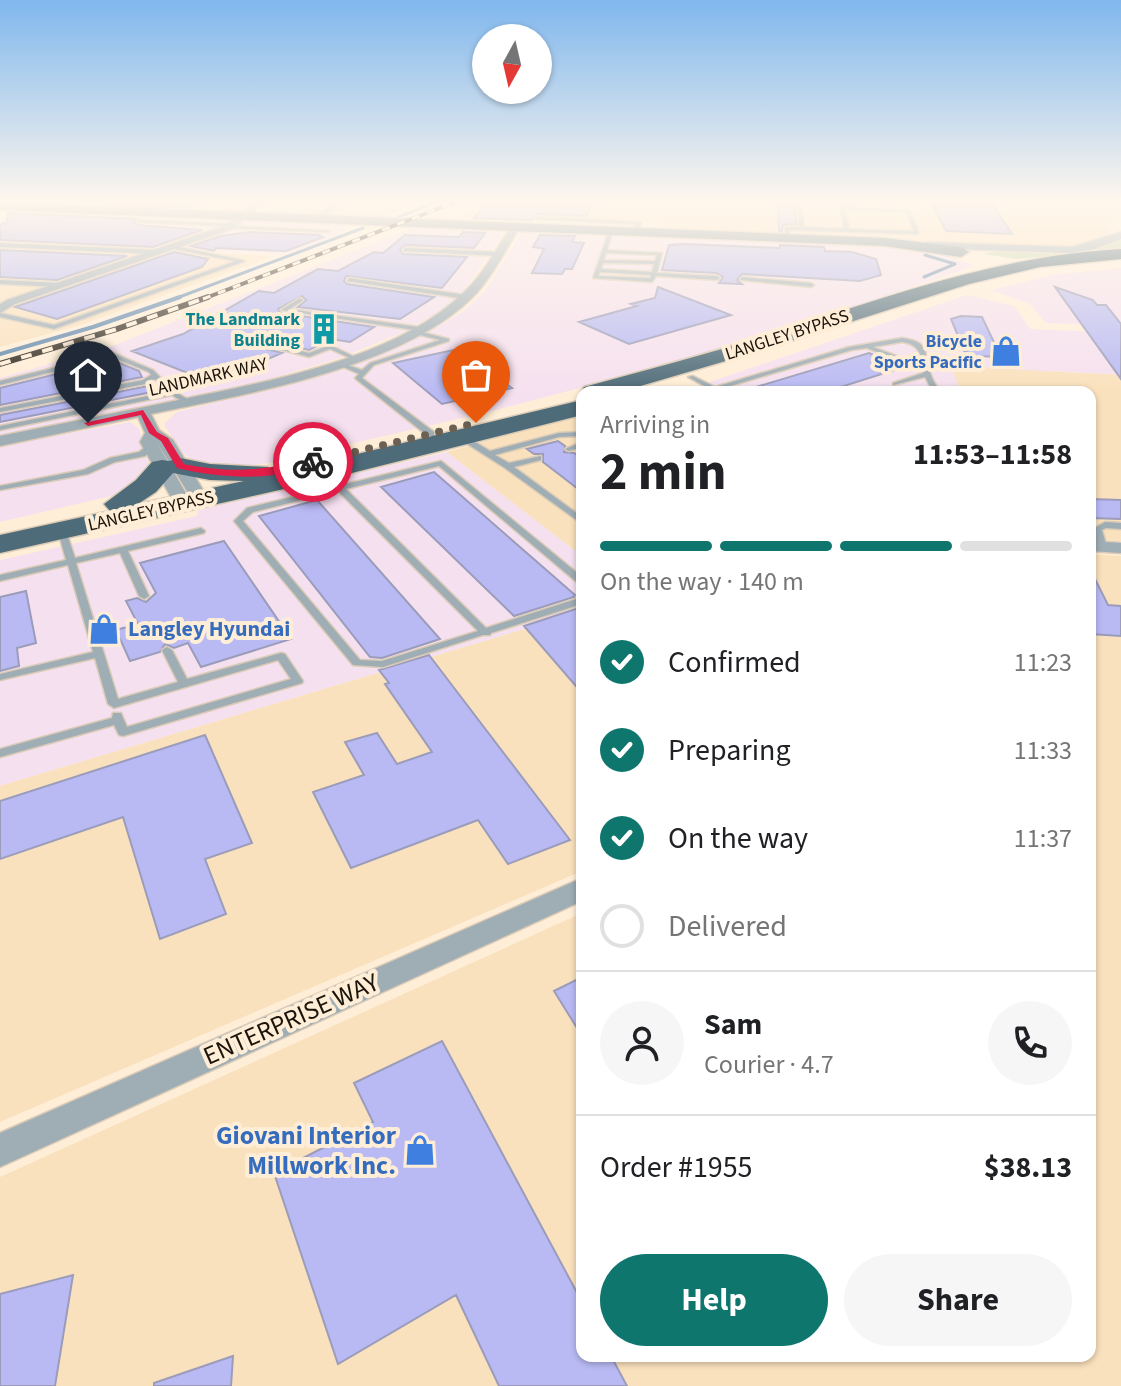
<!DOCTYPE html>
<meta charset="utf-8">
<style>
:root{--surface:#fff;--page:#f6f6f6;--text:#202124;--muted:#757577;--line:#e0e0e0;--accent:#0f766e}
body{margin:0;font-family:"Source Sans 3",sans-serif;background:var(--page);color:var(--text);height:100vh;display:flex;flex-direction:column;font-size:30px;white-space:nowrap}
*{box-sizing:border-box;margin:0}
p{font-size:26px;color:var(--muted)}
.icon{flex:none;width:44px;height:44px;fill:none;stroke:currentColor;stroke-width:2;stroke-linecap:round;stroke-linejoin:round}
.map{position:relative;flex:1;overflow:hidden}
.sheet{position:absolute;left:576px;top:386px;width:520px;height:976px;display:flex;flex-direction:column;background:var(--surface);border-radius:16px;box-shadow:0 2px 6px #0004}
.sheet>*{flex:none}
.needle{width:52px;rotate:188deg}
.fabs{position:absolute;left:472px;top:24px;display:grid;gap:16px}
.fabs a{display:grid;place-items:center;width:80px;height:80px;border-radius:50%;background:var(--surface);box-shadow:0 2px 6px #0004;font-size:40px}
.pin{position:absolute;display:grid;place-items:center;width:68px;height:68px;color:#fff;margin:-82px -34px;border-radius:50% 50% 50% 0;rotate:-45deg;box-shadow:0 0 8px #0007}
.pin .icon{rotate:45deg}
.courier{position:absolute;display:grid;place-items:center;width:80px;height:80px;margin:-40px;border:6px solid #e11d48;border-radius:50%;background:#fff;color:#222;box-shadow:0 2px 10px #0007}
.headline em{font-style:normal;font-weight:700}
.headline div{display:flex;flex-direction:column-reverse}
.headline{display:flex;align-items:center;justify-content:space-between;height:136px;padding:0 24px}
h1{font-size:52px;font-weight:700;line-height:60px}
.bar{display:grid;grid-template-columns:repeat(4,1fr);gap:12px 8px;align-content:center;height:96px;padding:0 24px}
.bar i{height:10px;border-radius:6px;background:var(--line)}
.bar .current{background:var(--accent)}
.bar p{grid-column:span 4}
.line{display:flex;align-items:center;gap:20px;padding:0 24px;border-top:2px solid var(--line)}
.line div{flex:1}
.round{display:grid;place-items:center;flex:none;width:84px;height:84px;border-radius:42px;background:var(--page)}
ol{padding:0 24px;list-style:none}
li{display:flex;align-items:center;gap:24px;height:88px}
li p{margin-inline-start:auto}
li .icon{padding:8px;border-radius:50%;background:var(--accent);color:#fff;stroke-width:4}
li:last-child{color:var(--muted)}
li i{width:44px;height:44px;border:4px solid var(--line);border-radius:50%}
.primary-button{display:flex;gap:16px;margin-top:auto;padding:16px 24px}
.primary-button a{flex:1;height:92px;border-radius:48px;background:var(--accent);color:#fff;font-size:32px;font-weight:700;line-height:92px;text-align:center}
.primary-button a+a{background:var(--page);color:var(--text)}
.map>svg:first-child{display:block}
.commercial{fill:#f5e0ef}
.built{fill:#fae1bd}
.green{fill:#c2d8a9}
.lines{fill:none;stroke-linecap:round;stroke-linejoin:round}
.stream-far1{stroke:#6389ae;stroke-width:3}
.stream{stroke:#6389ae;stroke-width:4}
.building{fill:#b9baf4;stroke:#9b9cba;stroke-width:2}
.service-casing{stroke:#dbcbb6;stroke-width:3}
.minor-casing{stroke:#dbcbb6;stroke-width:3}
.secondary-casing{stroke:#dbcbb6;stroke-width:3}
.trunk-casing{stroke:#dbcbb6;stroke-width:3}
.service{fill:#9fadb5;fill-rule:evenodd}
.minor{fill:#9fadb5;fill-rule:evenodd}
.secondary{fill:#778d98;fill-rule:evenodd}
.trunk{fill:#4e6b79;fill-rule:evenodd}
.rail-far1-casing{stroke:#322a1f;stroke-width:4}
.rail-casing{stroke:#322a1f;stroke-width:6}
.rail-far1{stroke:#ffeed7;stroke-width:3;stroke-dasharray:8;stroke-linecap:butt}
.rail{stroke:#ffeed7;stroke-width:4;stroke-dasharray:11;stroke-linecap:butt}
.route{fill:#e11d48}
.done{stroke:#6b6052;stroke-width:8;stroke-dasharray:0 14.4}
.labels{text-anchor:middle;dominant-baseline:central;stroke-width:8;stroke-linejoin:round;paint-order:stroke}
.far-culture-label{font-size:18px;font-weight:bold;fill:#0d838f;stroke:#ffeed7;text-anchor:end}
.far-street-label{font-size:18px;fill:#1b140a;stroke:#ffeed7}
.far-shop-label{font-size:18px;font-weight:bold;fill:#366cbe;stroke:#ffeed7;text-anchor:end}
.shop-label{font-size:22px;font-weight:bold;fill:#366cbe;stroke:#ffeed7;text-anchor:start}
.near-street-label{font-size:26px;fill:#1b140a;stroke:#ffeed7}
.near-shop-label{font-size:26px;font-weight:bold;fill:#366cbe;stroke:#ffeed7;text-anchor:end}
</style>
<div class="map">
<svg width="1121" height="1386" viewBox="0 0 1121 1386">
<rect width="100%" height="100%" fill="#ffeed7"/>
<path class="commercial" d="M34,211l138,5 175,10 -13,11 -49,17 -285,-14v-19l16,-8z
M421,225l78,5 4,4 -39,57 -25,21 -35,20 -64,26 -83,25 -257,53v-58l112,-32z
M528,231l353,15 62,8 32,12 -188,63 -154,45 -145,38 -225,52 -42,4 -27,-7 -13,-9 -17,-28 13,-12 156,-40 57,-21 42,-21 33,-20 20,-19 35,-56z
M1121,268v58l-75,-3 -16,-19 -39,-14 60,-15z
M967,295l47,11 16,23 91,4v42l-70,-4 -89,21h-282z
M130,422l9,6 11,41 -30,25 -120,28v-76z
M447,452l135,104v56l-582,174v-226l197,-44 1,-5 9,-3z"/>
<path class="built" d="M116,201h137l-4,7 -16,4 -130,-4z
M270,201h155l-47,18 -113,-6 -3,-2z
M485,201h636v19l-16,4 7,6 -16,11 -22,5 -69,1 -343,-16 1,-9 -146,-6 -3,3 -52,-2 8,-10z
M0,243l275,13 -198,70 -77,21z
M951,366l170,9v166l-31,-2v-147h-129z
M582,414v142l-135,-104z
M1090,554l31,2v830h-1121v-209l582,-264v443h508z
M582,612v259l-582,251v-336z"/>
<path class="green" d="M1121,240v11l-105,8 -33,-5 15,-3 78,1z"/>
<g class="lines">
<path class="stream-far1" d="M391,220l48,-19
M924,277l31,-13 -30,-9
M174,299l189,-71"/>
<path class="stream" d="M0,354l93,-27 87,-30"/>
</g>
<path class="building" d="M48,201h150l-9,6z
M488,201h105l-7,15 -49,-2 -5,6 -58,-2z
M778,201h16l2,23 -13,1 -1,6h-3z
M931,201h59l22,33 -66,-3z
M8,213l128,6 -2,3 3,3 65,5 -49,17 -153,-7v-15l7,-3z
M250,232l69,3 4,2 -37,14 -70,-3 -2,3 -23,-5 29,-10z
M463,232l22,1 -11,15 -69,-3 -5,4 3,5 64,3 -25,31 -96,-12 -2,5 3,3 87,13 -34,22 -102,-12 8,-7 -4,-4 -24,13 3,4 93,14 -24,15 -19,-3 -22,11 -68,-16 -4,4 3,4 42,11 -54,23 -11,-4 -17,6 -68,-27 51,-17 76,-43 15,2 44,-24 20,2 36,-19 9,1 22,-18 54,2z
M540,235l35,1 -3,6 12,1 -12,26h-7l-3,5 -30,-1 12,-24 -11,-2z
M682,244l98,4v-3l44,2 1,4 27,1 24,7 5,16 -21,6 -118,-7 -5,6 5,4 -23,-1 4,-6 -6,-4 -55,-3 7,-25z
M0,250l127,6 -70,24 -57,-3z
M174,252l34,7 -6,8 -145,52 -42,-12z
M658,287l73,28 -102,29 -50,-22 58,-16 -6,-2 24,-6z
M1055,287l38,13 4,5h9l15,19v55z
M961,316l21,1 19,40 -26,-1 -11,-5 -13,-32z
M458,349l54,39 -70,16 -49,-41z
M869,353l35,14 -79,25h-69v-5z
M112,360l27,11 3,6 -142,28v-17z
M148,386l4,6 -152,30v-7z
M558,441l7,5 -1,6 10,1 8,5v34l-39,-30v-8h-9l-7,-5z
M434,472l141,123 -1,2 -60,19 -133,-129z
M1090,499l31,1v19l-31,-1z
M317,500l123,139 -58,19 -12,-1 -111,-141z
M224,541l67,98 -90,28 -13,-24 -14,5 -9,-4 -5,8 -30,9 -14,-31 22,-6 -12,-23 11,-3 9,4 10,-9 -16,-30z
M1090,569l18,36 13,1v30l-31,-2z
M26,591l10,52 -19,5 2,18 -19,5v-74z
M582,607v86l-58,-67z
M429,655l141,185 -62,24 -30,-44 -127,48 -38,-76 51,-17 -19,-33 32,-9 20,31 35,-12 -47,-68 4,-1 -10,-13z
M205,735l47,108 -47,16 21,55 -66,25 -37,-122 -123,42v-58z
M582,977v59l-28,-45z
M442,1041l140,261v54h29l16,30h-128l-43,-91 -118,69 -64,-191 99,-51 -19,-39z
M73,1275l-18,111h-55v-92z
M233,1356l-2,30h-77v-3z"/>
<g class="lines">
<defs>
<path id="service" d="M337,201h5l-23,19h-4v-2z
M797,201l56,2 -2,1 -50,-2 3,25 40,2 -4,-21 2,-1 66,3 2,1 9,22 -2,1 -128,-4 1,9 -5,1v-13h14zM845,210l61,2 8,19 -65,-2z
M537,217l102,5 2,1 -3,9 -2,1 -2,-1 2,-8 -101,-5z
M139,220l93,4 2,2 96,5 -2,1 -99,-4 -2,-2 -90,-4z
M609,230l4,1 -6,19 55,3 -5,20 60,3 3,2 -3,2 -61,-4 -4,6 -59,-4zM606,253l51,2 -2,6 -51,-1zM603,263l51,1 -2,8 -51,-3zM600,272l51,3 -1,3 -52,-2z
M0,243l157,7 3,2 -3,2 -157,-7z
M171,245l74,16 -191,68 -54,-12v-4l54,12 182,-64 -67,-13z
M405,248l93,4 3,2 -3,2 -95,-5z
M742,277l69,6 3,2 -3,2 -71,-7z
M349,278l117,17 3,2 -3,2 -119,-18z
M0,280l60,3 3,2 -3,2 -60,-3z
M300,298l3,2 -1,1 -12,8 129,18 2,1v2h-7l35,9v2l-75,24 -12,13 72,54v4h-6l-72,-57 -1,-1 4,-4 -25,-11 5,-1 23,8 8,-7 70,-23 -28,-7 -1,-1 3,-2 -133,-20z
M243,336l66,17 21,-8 27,13 -5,1 -22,-10 -21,8 -68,-18 -1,-1z
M902,338c30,4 21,16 29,37 2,6 6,12 10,17h-8l-8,-15 -32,8v-2l30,-10v-2l-56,-23 -15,2 -132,39 4,3h-9l-27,-15 5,-1 22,11 134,-40zM902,342c15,2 19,10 21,24l-50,-19z
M113,353l40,17 22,22 18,10 -7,2 -14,-9 -172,35v-4l168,-34 -13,-13 -10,5 -145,28v-4l143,-28 8,-5 -2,-3 -37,-15 -112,28v-4z
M638,390l3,1 2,1h-9z
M582,432v4l-23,1 -64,18 14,8 32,-7v4l-27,7 68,50v7l-77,-56 -47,-30 7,-2 25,15 69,-18z
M582,442v5l-13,4 -4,-2z
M148,445l7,2 -10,9 -30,6 -27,12 -88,16v-4l83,-16 27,-12 29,-6z
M441,461l141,116v8l-3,-1 -140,-118 -93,23 140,139 90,-29 3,-6 3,-1v12l-91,29 -1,2h-7l-100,32 -30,-2 -119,-144 13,-13 87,-21 -13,-13v-4h6l15,15zM338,491l140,140 -96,30 -22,-1 -117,-139 10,-9z
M1105,522l16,1v6l-15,-1 -4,2 5,17 -5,3 -5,-3 -4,-18z
M62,528l4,3 9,27 126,-30 4,3 -1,2 -76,18 21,45 -5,3 -5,-3 -19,-43 -44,10 42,136 60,-17 -16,-32 5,-3 5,3 15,29 94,-26 4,1 18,27 -1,2 -179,53 -4,-1 -5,-10 -114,32v-8l112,-31 1,-5h8l6,14 164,-48 -13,-19 -164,48 -6,-4 -13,-46 -95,22v-6l93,-22 -25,-87 -68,16v-6l66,-15 -8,-29z"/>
<path id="minor" d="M255,201h11l-34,28 -217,75 -15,9v-9l7,-4 219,-75z
M512,225l8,2c-15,24 -28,51 -48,71 -71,70 -225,96 -321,116l8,16 14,10 36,60 -2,4h-12l-39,-63 36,63 -9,5 -6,-1 -37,-66 5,-9 -7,-16 -138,29v-10c60,-12 120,-24 179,-36 90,-19 215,-41 283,-106 21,-19 34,-45 50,-69z
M1121,232v7l-26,10 -23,4 -145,-5 -5,-3 5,-3 145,5z
M1090,541l31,2v10l-31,-2z
M582,878v23l-582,266v-34z"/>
<path id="secondary" d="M0,202l884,36 77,9 8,5 -8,5 -77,-11 -884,-36z"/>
<path id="trunk" d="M1121,249v10l-81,8 -71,17 -206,66 -143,42h-39l3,-5c73,-20 146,-39 218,-63 105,-34 207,-69 319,-75z
M582,400v15l-258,65 -324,73v-18l110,-24 -6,-7 32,-24 16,-18 10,-2 7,1 11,-3 30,6 58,3 2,8zM173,473l37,7 34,1 -106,23 18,-12z"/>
</defs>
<use href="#service" class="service-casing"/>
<use href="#minor" class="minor-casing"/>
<use href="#secondary" class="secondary-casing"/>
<use href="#trunk" class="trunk-casing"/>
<use href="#service" class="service"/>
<use href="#minor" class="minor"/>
<use href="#secondary" class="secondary"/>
<use href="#trunk" class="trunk"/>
<defs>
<path id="rail-far1" d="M203,299l255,-98"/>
<path id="rail" d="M0,364l117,-35 91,-32"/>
</defs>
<use href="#rail-far1" class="rail-far1-casing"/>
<use href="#rail" class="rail-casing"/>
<use href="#rail-far1" class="rail-far1"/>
<use href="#rail" class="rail"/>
</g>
<linearGradient id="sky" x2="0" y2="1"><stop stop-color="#7fb7ed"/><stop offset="0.51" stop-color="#fff7ed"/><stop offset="1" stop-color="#fff7ed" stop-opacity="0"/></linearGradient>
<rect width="1121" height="395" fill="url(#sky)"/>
<path class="route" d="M143,410l14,22 11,6 16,26c49,10 80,6 129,-5l5,3c-38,21 -100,16 -141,6l-16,-27 -12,-8 -8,-18 -53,11 -4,-3z"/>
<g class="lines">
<path class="done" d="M313,462l163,-39"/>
</g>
<defs>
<symbol id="building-bare" viewBox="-9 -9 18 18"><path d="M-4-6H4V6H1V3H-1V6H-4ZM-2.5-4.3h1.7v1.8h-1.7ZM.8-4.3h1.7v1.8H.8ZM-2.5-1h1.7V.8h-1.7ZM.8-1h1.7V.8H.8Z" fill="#0f9aa8" stroke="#ffeed7" stroke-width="2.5" paint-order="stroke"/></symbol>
<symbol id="shop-bare" viewBox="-9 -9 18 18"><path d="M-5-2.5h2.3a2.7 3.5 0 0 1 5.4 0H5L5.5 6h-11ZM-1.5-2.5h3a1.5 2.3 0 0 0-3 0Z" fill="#3f7fe0" stroke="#ffeed7" stroke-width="2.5" paint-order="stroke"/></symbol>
</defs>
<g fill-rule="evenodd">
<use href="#building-bare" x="302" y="307" width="44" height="44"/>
<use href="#shop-bare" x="984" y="329" width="44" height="44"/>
<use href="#shop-bare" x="82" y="607" width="44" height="44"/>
<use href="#shop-bare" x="398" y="1128" width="44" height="44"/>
</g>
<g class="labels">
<g class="far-culture-label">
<text x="300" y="319">The Landmark<tspan x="300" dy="21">Building</tspan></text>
</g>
<g class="far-street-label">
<text transform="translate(787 335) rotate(-18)">LANGLEY BYPASS</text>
<text transform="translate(208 377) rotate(-13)">LANDMARK WAY</text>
<text transform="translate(151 511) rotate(-13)">LANGLEY BYPASS</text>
</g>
<g class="far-shop-label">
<text x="982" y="341">Bicycle<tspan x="982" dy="21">Sports Pacific</tspan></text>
</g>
<g class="shop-label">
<text x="128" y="629">Langley Hyundai</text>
</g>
<g class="near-street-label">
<text transform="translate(291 1019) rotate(-24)">ENTERPRISE WAY</text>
</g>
<g class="near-shop-label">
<text x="396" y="1135">Giovani Interior<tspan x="396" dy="30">Millwork Inc.</tspan></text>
</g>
</g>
</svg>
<div class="fabs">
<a><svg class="needle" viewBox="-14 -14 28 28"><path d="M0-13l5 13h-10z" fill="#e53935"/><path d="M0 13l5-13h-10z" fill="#757577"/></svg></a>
</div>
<div class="pin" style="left:476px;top:423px;background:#ea580c"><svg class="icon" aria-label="bag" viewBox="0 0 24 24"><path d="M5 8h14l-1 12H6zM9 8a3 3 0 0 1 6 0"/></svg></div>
<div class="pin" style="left:88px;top:423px;background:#1f2937"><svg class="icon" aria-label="home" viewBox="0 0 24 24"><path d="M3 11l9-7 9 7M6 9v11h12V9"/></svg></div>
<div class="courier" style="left:313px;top:462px"><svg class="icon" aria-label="bike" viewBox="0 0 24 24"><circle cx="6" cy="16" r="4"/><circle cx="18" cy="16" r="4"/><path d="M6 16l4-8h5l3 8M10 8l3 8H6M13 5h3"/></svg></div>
<section class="sheet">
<div class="headline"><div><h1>2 min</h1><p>Arriving in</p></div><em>11:53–11:58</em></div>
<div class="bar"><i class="current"></i><i class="current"></i><i class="current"></i><i></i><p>On the way · 140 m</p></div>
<ol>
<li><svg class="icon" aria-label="check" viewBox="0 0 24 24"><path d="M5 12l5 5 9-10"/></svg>Confirmed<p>11:23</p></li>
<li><svg class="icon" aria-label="check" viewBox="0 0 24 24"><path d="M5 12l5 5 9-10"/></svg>Preparing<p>11:33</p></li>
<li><svg class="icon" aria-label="check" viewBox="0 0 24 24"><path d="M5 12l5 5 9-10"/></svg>On the way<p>11:37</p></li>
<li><i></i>Delivered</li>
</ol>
<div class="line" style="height:144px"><a class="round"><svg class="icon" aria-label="person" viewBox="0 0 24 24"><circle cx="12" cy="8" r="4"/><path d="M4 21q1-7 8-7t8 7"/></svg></a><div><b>Sam</b><p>Courier · 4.7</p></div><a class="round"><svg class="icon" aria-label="phone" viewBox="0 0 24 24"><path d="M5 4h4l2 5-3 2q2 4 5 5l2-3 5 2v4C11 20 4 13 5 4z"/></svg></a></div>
<div class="line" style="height:104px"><div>Order #1955</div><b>$38.13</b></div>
<div class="primary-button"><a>Help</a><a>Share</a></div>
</section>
</div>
